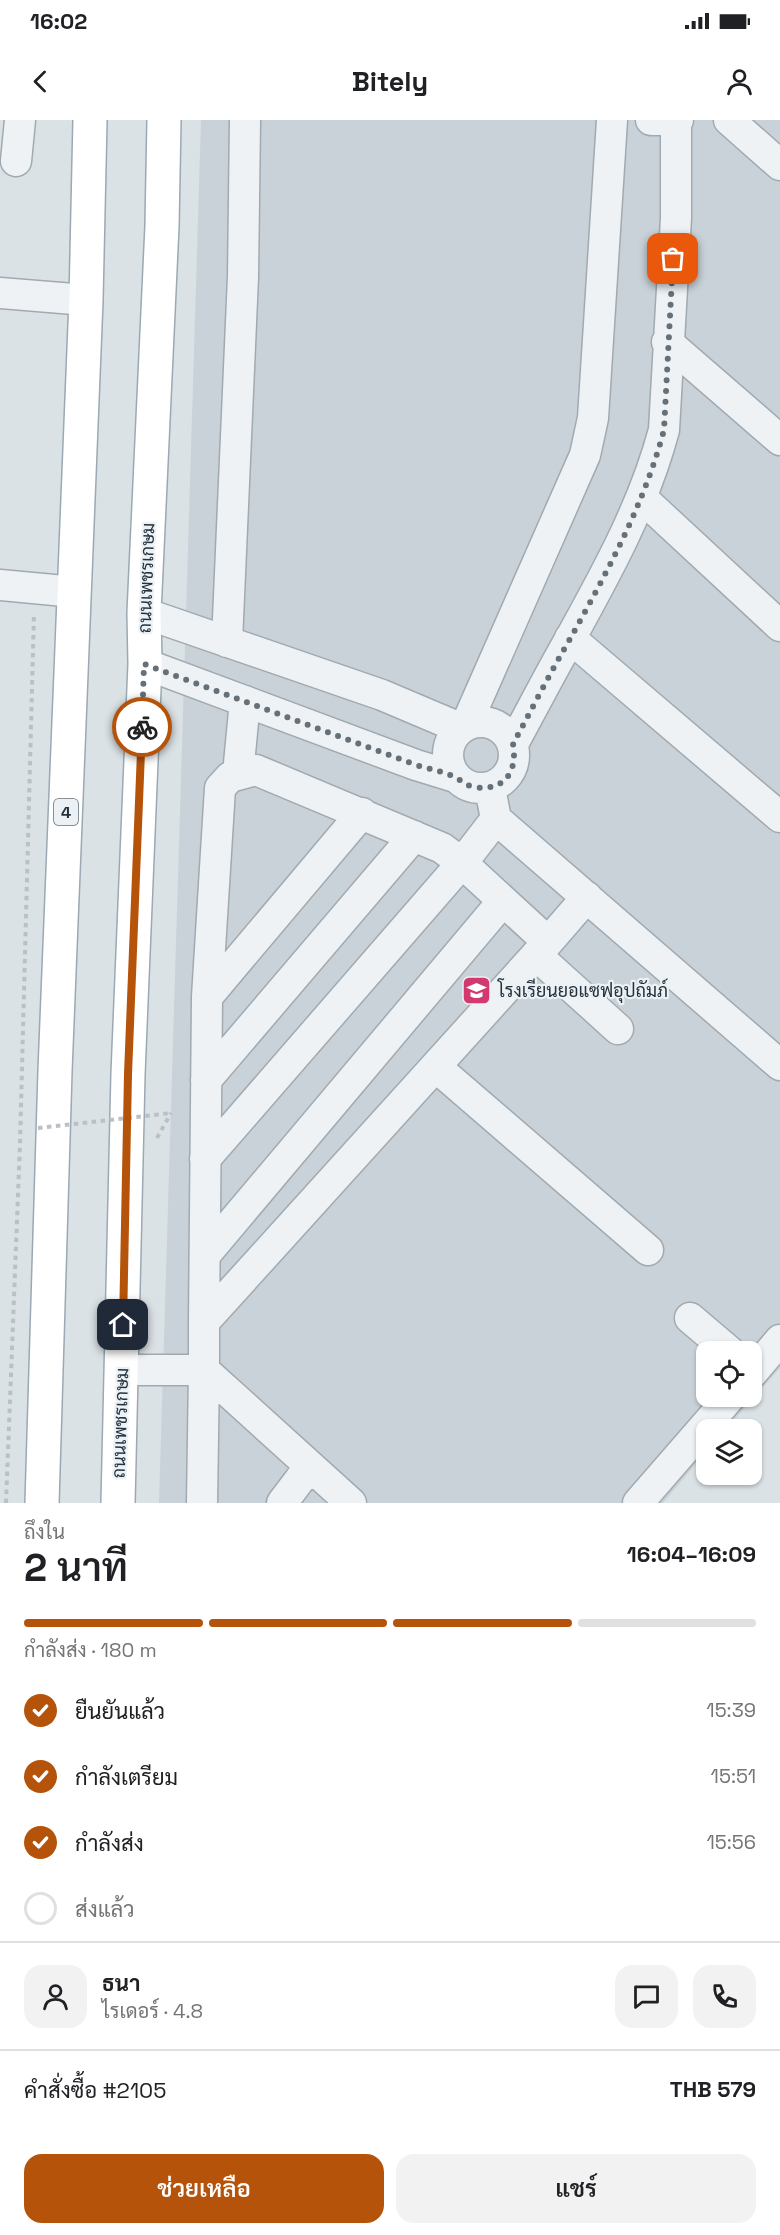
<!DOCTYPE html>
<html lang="th">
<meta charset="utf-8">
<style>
:root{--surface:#fff;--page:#f2f2f2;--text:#202124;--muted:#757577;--line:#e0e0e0;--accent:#b45309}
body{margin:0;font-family:"Space Grotesk",Sarabun,sans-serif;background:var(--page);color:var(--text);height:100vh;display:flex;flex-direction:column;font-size:22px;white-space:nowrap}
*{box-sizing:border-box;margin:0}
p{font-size:20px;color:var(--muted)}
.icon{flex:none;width:33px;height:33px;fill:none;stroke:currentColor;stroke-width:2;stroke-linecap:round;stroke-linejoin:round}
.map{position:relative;height:1383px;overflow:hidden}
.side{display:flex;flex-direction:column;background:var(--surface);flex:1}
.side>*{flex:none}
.controls{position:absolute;left:696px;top:1221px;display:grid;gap:12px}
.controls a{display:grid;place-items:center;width:66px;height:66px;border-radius:12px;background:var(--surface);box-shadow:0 2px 4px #0004;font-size:30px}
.pin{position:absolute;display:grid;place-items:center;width:51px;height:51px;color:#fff;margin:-26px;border-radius:12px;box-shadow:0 3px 9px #0006}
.courier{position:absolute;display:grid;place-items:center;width:60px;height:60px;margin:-30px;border:4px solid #b45309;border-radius:50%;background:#fff;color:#222;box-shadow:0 2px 8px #0007}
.summary em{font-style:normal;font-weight:600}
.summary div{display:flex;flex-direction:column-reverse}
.summary{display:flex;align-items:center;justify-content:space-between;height:102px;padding:0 24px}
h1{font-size:39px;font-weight:600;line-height:45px}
.bar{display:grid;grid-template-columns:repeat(4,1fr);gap:9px 6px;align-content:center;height:72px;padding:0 24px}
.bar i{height:8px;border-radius:4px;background:var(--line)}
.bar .active{background:var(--accent)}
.bar p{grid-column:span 4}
.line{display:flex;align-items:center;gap:15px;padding:0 24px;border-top:2px solid var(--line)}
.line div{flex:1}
.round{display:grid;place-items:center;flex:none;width:63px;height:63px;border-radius:18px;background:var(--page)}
ol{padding:0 24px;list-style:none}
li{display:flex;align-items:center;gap:18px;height:66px}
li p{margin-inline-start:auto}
li .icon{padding:6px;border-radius:50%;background:var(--accent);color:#fff;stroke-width:4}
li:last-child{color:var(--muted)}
li i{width:33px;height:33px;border:3px solid var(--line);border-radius:50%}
.primary-button{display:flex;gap:12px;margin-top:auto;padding:12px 24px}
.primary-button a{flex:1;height:69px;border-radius:18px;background:var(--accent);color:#fff;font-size:24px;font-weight:600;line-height:69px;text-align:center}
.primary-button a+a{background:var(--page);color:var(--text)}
.status{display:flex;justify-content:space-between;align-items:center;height:42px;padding:0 30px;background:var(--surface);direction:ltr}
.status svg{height:16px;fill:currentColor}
header{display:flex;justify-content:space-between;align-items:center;height:78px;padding:0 24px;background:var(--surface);font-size:27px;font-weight:600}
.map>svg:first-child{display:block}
.built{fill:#c9d2d9;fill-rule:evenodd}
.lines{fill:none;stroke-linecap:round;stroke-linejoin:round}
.minor-casing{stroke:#a1aab0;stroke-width:33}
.major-casing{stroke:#9aa9b3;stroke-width:36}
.path{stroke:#bac0c5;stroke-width:4;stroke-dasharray:4.5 4.5;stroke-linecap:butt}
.minor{stroke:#eef2f5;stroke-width:30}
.major{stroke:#fff;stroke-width:33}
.path-bridge{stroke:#bac0c5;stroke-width:4;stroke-dasharray:4.5 4.5;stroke-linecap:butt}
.done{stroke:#657078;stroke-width:6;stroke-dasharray:0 10.8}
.route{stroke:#b45309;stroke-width:8}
.labels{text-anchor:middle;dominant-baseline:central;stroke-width:4.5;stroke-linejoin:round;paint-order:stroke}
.shield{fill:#ebf1f4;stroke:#606b74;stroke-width:1.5}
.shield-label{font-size:16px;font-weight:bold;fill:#25323d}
.street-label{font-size:18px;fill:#25323d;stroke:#ebf1f4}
.poi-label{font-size:18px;fill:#25323d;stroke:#ebf1f4;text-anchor:start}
</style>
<div class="status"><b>16:02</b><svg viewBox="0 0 49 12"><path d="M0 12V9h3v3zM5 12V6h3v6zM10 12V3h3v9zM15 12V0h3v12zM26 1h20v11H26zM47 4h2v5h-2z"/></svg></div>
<header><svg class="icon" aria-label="back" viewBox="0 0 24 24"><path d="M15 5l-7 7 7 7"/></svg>Bitely<svg class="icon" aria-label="person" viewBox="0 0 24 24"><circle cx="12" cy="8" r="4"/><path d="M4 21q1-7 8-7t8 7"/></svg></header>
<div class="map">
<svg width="780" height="1383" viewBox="0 0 780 1383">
<rect width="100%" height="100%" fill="#dbe2e6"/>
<path class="built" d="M201,0h579v1248l-54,61 -20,1v22l-43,51h-504zM706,1232h46v44h-46z"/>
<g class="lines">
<defs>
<path id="minor" d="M651,0h27
M729,0l51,45
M16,41l4,-41
M0,173l86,7
M667,222l113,98
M642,378l138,128
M0,465l75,7
M144,493l238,82 78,33
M570,518l210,179
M227,522l16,-365 2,-157
M145,544l271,101 39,12
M448 635a33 33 0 1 1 66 0a33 33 0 1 1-66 0Z
M466,605l119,-270 8,-37 19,-298
M513,624c19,-35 37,-70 57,-105 37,-67 74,-134 94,-209l12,-212v-97
M238,654l7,-73
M490,668l6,31 284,246
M548,822l39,-45
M536,835l82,74
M207,877l155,-184
M436,947l212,183
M206,960l208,-244
M205,1039l257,-296 34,-44
M205,1135l298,-354
M690,1198l40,34
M121,1250h83v-48l344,-380 -86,-79 -20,-15 -186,-78 -26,7 -10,11 -13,209 -3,325
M204,1250l147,133
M752,1253l28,-33
M202,1383l2,-133
M282,1383l28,-37
M638,1383l93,-107"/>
<path id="major" d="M42,1383l13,-432 31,-771 4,-180
M118,1383l10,-429 17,-410 -1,-51 18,-387 2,-106"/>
</defs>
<use href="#minor" class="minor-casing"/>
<use href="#major" class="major-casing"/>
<path class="path" d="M157,1018l14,-25
M6,1383l14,-359 14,-531"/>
<use href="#minor" class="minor"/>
<use href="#major" class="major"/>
<path class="path-bridge" d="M38,1008l133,-15"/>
</g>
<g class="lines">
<path class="done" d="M142,607l2,-63 272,101c13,4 25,6 37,11 7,3 13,10 21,11 30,5 44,-15 39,-43 19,-35 37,-71 57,-105 37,-67 74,-134 94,-209l9,-171"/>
<path class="route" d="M123,1205l5,-251 14,-347"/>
</g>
<defs>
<symbol id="school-square" viewBox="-11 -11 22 22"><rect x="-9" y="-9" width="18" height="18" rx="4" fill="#d2396e" stroke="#ebf1f4"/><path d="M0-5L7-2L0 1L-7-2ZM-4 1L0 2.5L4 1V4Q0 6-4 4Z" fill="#fff"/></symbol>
</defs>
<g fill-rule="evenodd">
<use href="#school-square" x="460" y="854" width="33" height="33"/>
</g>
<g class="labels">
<rect class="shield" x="54" y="679" width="24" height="26" rx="4.5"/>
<g class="shield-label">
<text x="66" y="692">4</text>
</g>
<g class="street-label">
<text transform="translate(146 458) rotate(-88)">ถนนเพชรเกษม</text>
<text transform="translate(120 1303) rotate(-88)">ถนนเพชรเกษม</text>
</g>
<g class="poi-label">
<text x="498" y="870">โรงเรียนยอแซฟอุปถัมภ์</text>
</g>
</g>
</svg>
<div class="controls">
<a><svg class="icon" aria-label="locate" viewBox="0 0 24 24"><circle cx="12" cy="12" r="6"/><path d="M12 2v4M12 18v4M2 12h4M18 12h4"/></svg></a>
<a><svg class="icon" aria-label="layers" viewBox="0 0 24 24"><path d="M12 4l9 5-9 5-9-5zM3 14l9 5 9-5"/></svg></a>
</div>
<div class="pin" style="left:673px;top:139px;background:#ea580c"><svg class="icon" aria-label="bag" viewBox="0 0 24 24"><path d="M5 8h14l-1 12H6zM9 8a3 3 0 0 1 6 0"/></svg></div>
<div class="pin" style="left:123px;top:1205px;background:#1f2937"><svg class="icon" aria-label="home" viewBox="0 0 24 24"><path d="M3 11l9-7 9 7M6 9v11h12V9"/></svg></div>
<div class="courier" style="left:142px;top:607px"><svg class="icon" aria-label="bike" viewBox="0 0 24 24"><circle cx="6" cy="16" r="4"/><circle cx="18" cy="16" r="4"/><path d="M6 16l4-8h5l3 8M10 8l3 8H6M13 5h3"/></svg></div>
</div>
<section class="side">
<div class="summary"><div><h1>2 นาที</h1><p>ถึงใน</p></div><em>16:04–16:09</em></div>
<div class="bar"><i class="active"></i><i class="active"></i><i class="active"></i><i></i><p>กำลังส่ง · 180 m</p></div>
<ol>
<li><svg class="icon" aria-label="check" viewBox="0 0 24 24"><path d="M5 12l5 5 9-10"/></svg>ยืนยันแล้ว<p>15:39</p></li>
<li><svg class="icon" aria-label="check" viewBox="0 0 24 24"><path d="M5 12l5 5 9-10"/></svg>กำลังเตรียม<p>15:51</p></li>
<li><svg class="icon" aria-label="check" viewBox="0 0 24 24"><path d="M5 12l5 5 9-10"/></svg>กำลังส่ง<p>15:56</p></li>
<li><i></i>ส่งแล้ว</li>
</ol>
<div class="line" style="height:108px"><a class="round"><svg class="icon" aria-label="person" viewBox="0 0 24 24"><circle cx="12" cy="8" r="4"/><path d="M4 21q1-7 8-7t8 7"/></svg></a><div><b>ธนา</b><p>ไรเดอร์ · 4.8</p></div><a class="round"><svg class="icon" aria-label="chat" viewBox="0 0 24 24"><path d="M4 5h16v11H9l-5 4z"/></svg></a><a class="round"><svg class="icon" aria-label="phone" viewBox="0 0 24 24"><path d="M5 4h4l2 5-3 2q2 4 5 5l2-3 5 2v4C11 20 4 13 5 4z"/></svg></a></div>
<div class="line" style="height:78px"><div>คำสั่งซื้อ #2105</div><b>THB 579</b></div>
<div class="primary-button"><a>ช่วยเหลือ</a><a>แชร์</a></div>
</section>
